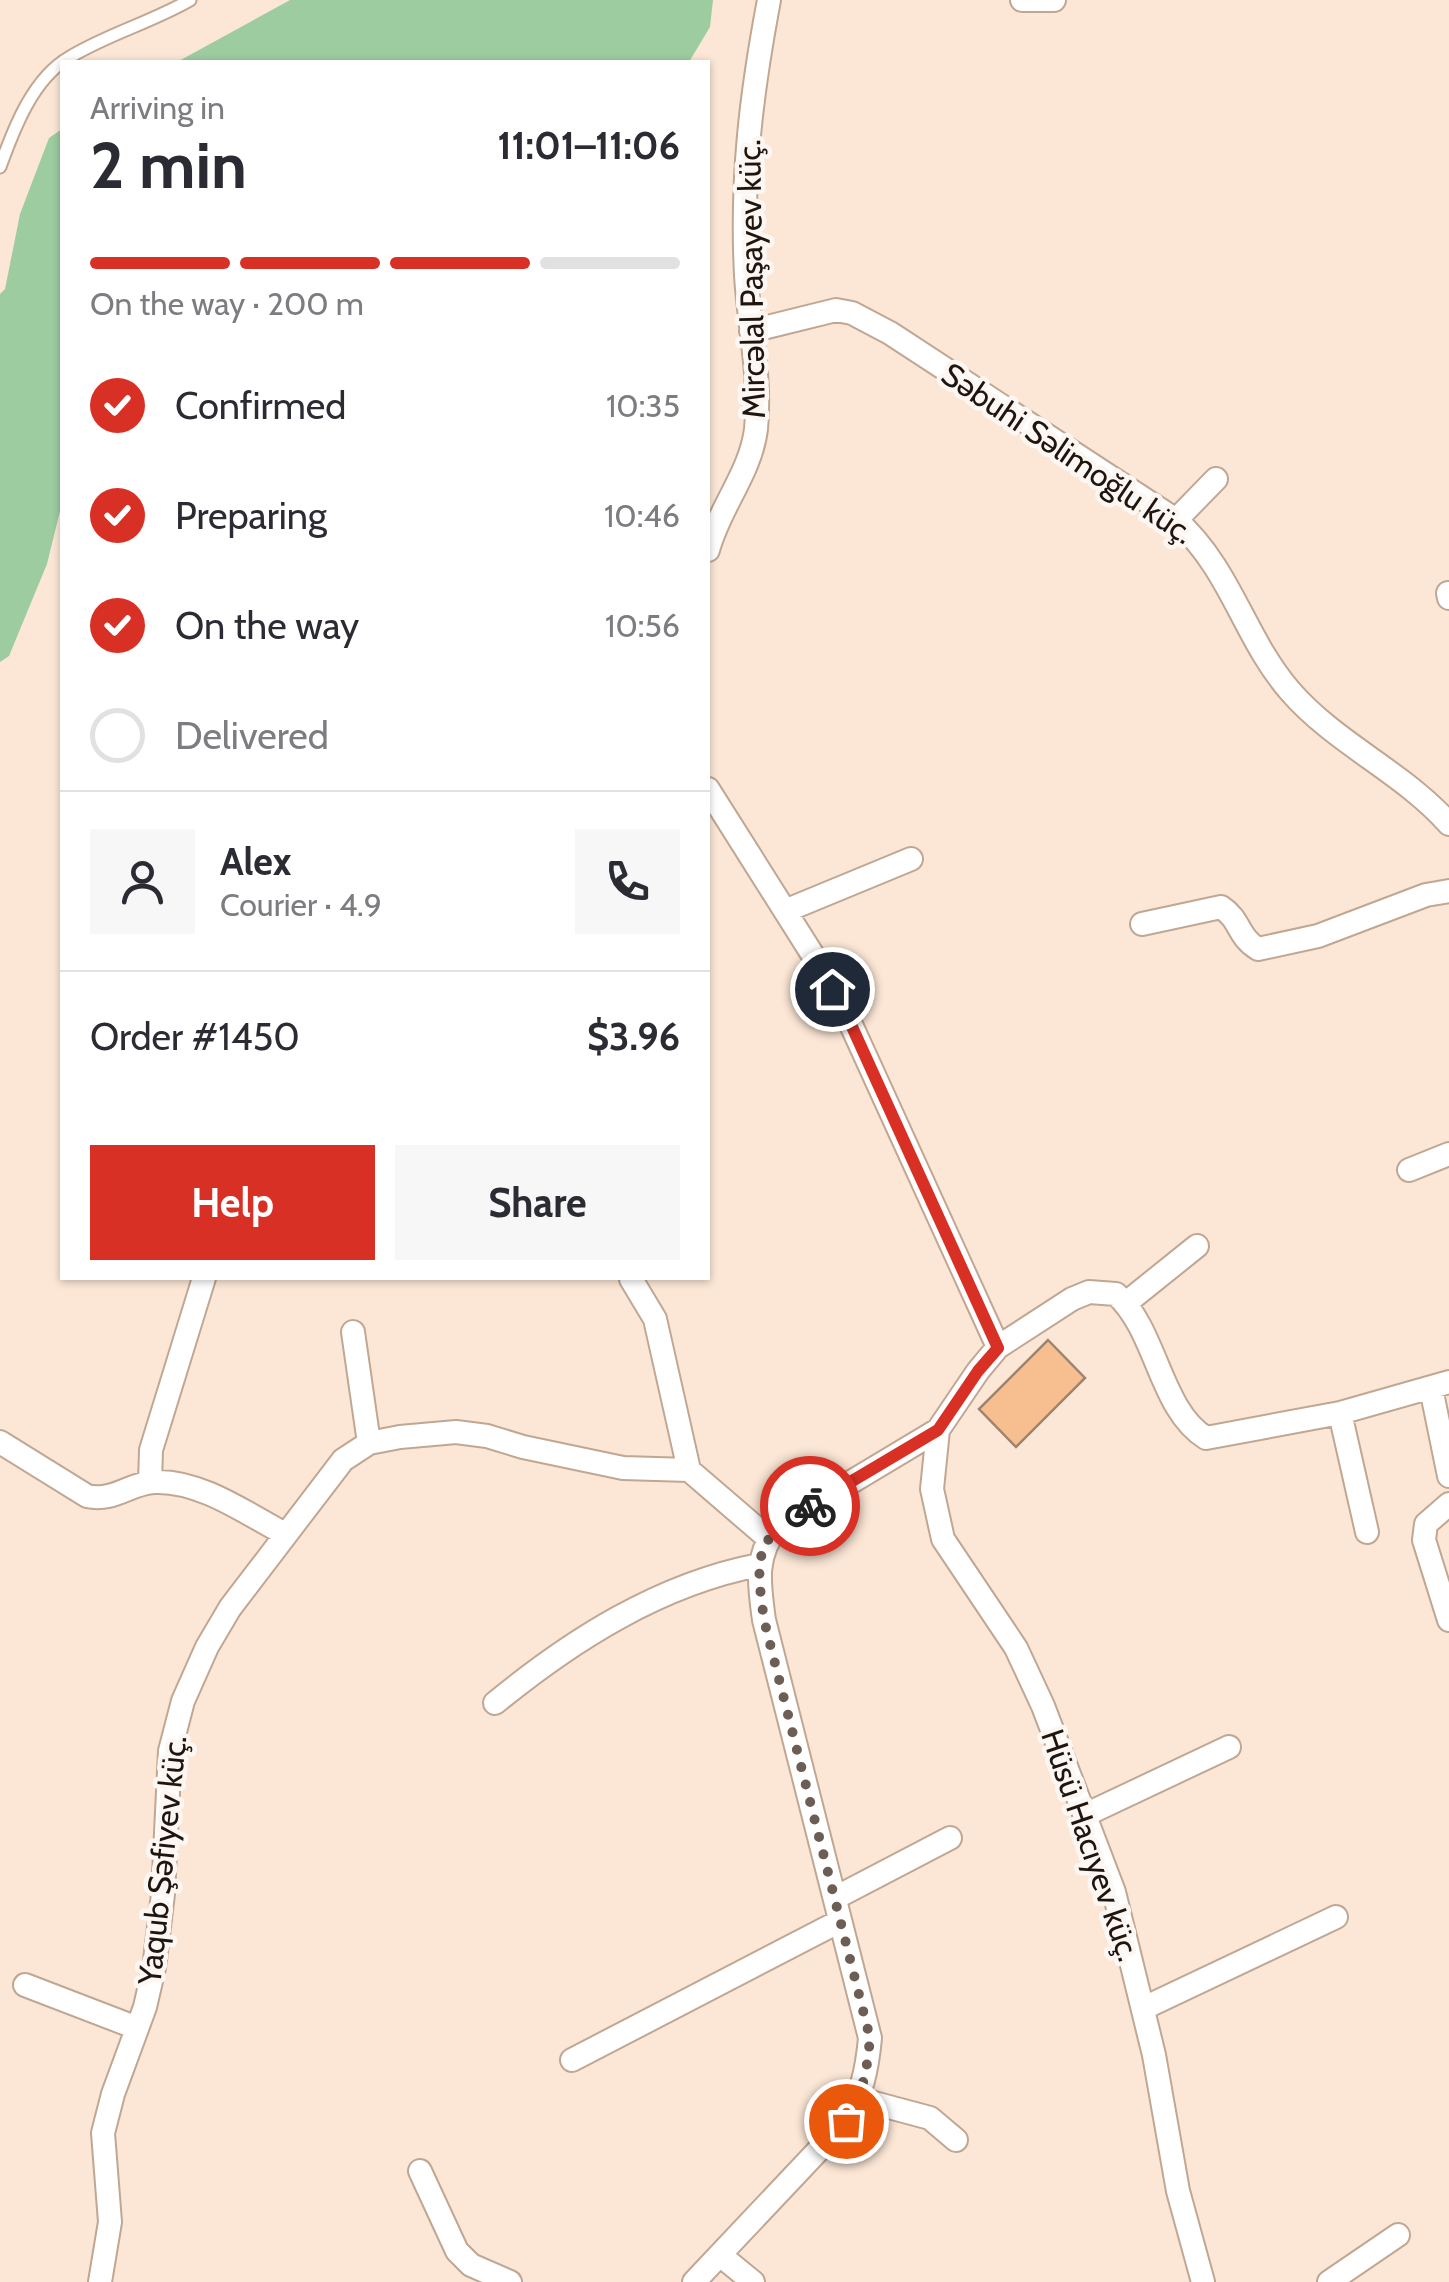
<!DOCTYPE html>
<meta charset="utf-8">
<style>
:root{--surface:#fff;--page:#f7f7f7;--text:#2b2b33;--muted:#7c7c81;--line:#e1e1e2;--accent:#d93025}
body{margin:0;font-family:Cabin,sans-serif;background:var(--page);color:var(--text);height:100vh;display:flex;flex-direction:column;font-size:38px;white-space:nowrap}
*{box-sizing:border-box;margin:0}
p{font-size:32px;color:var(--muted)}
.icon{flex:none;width:55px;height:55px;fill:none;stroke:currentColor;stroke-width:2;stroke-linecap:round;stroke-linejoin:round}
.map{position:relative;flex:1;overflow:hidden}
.sheet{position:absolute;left:60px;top:60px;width:650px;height:1220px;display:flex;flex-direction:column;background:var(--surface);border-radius:0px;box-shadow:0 2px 8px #0004}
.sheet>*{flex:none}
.pin{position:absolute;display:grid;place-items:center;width:85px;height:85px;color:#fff;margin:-42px;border:5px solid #fff;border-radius:50%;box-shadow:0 2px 10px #0007}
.courier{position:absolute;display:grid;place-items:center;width:100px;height:100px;margin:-50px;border:8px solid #d93025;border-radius:50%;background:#fff;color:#222;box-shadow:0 2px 12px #0007}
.summary em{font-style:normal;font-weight:700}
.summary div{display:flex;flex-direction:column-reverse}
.summary{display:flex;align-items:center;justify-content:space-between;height:170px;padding:0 30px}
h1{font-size:65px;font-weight:700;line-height:75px}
.bar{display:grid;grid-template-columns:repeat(4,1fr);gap:15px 10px;align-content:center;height:120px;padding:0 30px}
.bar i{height:12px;border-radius:8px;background:var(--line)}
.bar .on{background:var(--accent)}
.bar p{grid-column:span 4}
.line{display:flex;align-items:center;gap:25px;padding:0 30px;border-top:2px solid var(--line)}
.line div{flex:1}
.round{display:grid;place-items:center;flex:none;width:105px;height:105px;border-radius:0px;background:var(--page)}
ol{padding:0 30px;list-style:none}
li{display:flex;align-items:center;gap:30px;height:110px}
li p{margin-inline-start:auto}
li .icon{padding:10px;border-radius:50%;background:var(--accent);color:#fff;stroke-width:4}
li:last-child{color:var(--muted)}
li i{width:55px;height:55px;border:5px solid var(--line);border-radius:50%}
.cta{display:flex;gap:20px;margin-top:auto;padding:20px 30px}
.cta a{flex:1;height:115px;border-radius:0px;background:var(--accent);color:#fff;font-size:40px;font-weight:700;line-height:115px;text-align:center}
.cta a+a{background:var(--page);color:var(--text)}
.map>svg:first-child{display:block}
.green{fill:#9dcca1}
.building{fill:#f7be90;stroke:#9c8471;stroke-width:2.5}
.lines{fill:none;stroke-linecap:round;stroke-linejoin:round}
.service-casing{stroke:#c0a793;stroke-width:15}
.minor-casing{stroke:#c0a793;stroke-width:26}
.service{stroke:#fff;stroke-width:11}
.minor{stroke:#fff;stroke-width:22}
.done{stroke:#6c5e54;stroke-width:10;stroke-dasharray:0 18}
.route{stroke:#d93025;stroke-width:12}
.labels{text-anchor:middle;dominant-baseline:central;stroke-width:9;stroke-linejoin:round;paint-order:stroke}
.street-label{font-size:32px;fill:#1e150e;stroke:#fdf7f3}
</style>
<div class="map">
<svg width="1449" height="2282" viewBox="0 0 1449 2282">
<rect width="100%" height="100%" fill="#fce7d6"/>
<path class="green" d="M290,0h423l-3,27 -21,35h-512z
M62,129v374l-15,61 -38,92 -9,6v-368l5,-5 15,-75 29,-76z"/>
<path class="building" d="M1048,1340l37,38 -69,69 -37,-38z"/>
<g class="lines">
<defs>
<path id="service" d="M0,167c14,-39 33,-89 70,-110 38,-23 82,-35 120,-57"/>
<path id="minor" d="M1022,0h32
M751,331l85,-21 16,3 38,20 286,187c55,49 68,118 114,171 46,53 113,81 159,133
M1176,520l40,-41
M708,550c11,-42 43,-78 48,-121 5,-51 -7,-103 -10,-154 -5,-97 5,-180 23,-275
M1448,593l1,5
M708,789l108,171 32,58 150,329
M785,911l126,-52
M1142,924l79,-17c20,13 16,29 37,42l60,-13 108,-41 23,-4
M1409,1170l40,-16
M631,1279l24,40 34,151
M1126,1303l71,-57
M353,1332l16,111
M1431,1388l18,88
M1340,1413l27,119
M938,1430l-6,59 11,50 73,109 27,58 71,186 40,163 24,136 25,91
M0,1442l87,54c28,6 42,-13 68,-14 45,-2 92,32 130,52
M150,1482l1,-32 53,-172
M1449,1504l-23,20 -2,16 25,80
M495,1703c77,-63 165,-119 264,-138
M1085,1815l144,-68
M835,1898l115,-60
M25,1985l112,43
M1144,2008l192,-91
M572,2060l268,-139
M859,2099l71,19 26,22
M420,2171l37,80 14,14 39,17
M720,2255l33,27
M100,2282l10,-60 -7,-89 10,-39 32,-87 9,-39 9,-74 7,-143 13,-50 24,-54 23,-39 113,-148 26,-17 31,-6 56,-5 31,4 36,11 100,21 66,2 79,68
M694,2282l152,-161c16,-28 21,-51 24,-83l-106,-418c-5,-36 -10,-64 14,-94l160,-96 40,-59 20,-24 74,-48 17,-7 27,2c41,37 44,116 90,144l134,-25 109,-31
M1329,2282l69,-47"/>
</defs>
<use href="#service" class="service-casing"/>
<use href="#minor" class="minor-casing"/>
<use href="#service" class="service"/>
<use href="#minor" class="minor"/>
</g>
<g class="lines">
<path class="done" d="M810,1506c-58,33 -54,53 -46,114l106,418c-3,33 -7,55 -24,83"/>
<path class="route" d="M810,1506l128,-76 40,-59 20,-23 -150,-330 -16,-29"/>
</g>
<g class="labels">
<g class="street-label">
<text transform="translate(751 279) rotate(-91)">Mircəlal Paşayev küç.</text>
<text transform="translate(1068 453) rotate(34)">Səbuhi Səlimoğlu küç.</text>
<text transform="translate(1091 1845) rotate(71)">Hüsü Hacıyev küç.</text>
<text transform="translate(162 1860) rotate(-84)">Yaqub Şəfiyev küç.</text>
</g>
</g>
</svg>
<div class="pin" style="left:846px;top:2121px;background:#ea580c"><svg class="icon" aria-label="bag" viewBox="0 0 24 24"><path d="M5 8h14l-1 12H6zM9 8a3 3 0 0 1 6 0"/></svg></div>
<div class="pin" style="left:832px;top:989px;background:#1f2937"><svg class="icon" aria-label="home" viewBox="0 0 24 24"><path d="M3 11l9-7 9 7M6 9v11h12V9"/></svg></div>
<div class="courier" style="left:810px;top:1506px"><svg class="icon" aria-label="bike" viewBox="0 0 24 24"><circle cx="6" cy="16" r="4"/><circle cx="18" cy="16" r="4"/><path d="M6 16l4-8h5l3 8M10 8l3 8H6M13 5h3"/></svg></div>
<section class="sheet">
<div class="summary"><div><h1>2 min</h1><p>Arriving in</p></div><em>11:01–11:06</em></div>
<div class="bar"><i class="on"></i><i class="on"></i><i class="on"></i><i></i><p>On the way · 200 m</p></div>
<ol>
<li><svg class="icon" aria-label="check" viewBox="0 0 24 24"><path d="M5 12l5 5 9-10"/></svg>Confirmed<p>10:35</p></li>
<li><svg class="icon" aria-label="check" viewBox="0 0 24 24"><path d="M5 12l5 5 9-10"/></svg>Preparing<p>10:46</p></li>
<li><svg class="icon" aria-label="check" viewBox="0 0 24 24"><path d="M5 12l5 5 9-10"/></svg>On the way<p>10:56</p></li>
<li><i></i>Delivered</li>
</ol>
<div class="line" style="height:180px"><a class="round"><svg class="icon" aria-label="person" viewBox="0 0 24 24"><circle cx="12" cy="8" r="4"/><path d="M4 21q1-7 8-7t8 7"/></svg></a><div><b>Alex</b><p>Courier · 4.9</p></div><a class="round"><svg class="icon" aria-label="phone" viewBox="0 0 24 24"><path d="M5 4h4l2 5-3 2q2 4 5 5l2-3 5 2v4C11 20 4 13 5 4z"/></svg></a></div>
<div class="line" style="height:130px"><div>Order #1450</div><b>$3.96</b></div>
<div class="cta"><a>Help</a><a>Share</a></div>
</section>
</div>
